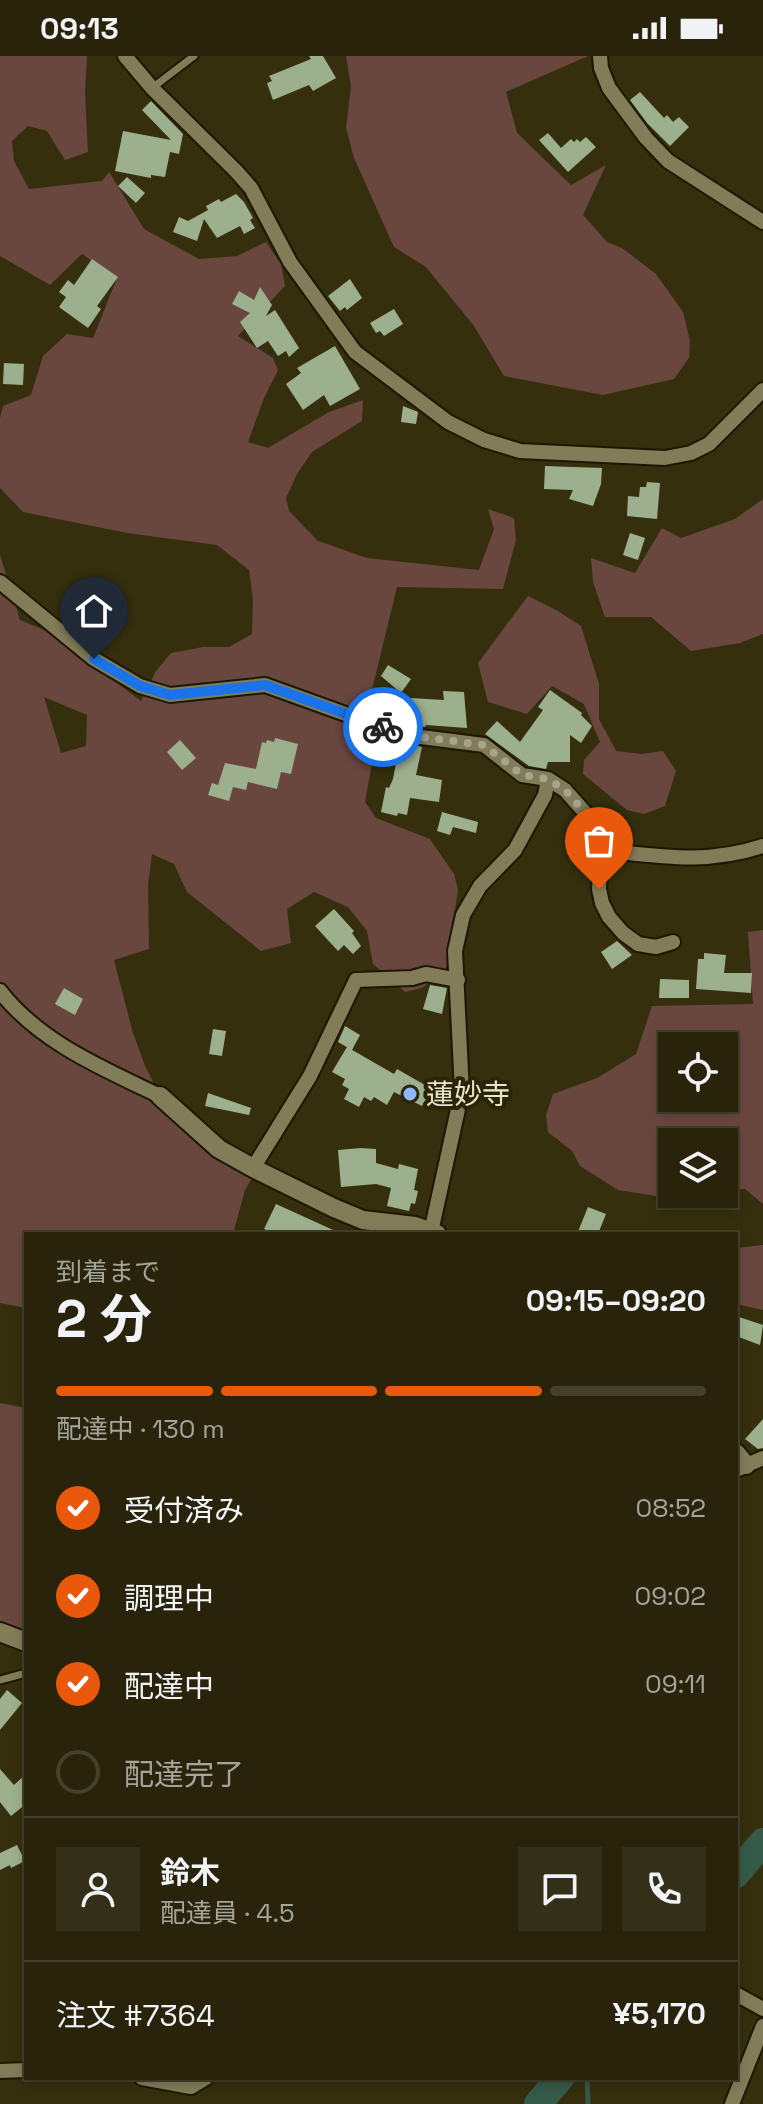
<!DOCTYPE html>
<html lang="ja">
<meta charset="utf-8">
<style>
:root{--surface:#28230a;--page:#342f18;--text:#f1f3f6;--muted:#a5a49c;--line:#44402b;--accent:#ea580c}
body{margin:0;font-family:"Space Grotesk","Noto Sans JP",sans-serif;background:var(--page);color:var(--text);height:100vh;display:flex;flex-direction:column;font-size:30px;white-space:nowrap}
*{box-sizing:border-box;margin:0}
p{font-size:26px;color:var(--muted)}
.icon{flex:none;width:44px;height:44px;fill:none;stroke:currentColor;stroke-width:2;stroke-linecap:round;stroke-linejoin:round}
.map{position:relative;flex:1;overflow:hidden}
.details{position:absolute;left:24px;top:1176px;width:714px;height:848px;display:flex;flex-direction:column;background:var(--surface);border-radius:0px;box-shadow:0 4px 12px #0003,0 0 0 2px var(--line)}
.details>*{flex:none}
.buttons{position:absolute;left:658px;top:976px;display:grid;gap:16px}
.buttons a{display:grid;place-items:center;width:80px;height:80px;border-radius:0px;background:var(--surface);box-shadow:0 4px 12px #0003,0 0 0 2px var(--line);font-size:40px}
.pin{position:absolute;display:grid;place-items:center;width:68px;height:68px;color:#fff;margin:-82px -34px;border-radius:50% 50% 50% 0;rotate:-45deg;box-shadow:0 0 8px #0007}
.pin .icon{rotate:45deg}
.courier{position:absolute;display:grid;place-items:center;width:80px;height:80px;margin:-40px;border:6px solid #1a73e8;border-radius:50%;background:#fff;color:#222;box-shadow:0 2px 10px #0007}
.overview em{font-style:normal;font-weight:700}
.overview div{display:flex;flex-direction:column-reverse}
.overview{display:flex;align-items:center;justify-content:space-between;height:136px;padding:0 32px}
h1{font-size:52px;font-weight:700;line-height:60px}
.bar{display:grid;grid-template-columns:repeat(4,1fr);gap:12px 8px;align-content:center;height:96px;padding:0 32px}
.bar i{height:10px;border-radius:6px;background:var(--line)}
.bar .current{background:var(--accent)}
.bar p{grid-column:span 4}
.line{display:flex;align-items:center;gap:20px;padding:0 32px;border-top:2px solid var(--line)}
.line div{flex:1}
.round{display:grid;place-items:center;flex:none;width:84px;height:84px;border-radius:0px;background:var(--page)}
ol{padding:0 32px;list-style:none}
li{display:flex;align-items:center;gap:24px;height:88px}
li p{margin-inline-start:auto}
li .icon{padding:8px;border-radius:50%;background:var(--accent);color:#fff;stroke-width:4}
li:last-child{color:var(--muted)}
li i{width:44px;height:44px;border:4px solid var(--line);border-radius:50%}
.status{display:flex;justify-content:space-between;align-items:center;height:56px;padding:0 40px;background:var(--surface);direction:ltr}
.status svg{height:22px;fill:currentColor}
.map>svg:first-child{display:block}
.green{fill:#69473f;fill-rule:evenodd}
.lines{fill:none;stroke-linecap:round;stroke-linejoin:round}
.stream{stroke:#355a49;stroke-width:5}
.river{stroke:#355a49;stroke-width:28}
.building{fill:#9db08e}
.lane-casing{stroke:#1c1701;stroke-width:11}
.street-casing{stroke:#1c1701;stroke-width:18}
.secondary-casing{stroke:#1c1701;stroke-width:22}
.lane{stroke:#827c59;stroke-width:7}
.street{stroke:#827c59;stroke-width:14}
.secondary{stroke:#827c59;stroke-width:18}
.done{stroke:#a8a38c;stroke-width:8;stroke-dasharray:0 14.4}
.route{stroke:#1a73e8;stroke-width:10}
.poi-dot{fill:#8fb8fd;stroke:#2b2504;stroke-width:3}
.labels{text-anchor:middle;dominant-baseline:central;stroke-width:8;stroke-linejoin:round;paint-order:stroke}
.poi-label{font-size:28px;fill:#e6e2d0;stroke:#2b2504;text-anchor:start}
</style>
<div class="status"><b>09:13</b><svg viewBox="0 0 49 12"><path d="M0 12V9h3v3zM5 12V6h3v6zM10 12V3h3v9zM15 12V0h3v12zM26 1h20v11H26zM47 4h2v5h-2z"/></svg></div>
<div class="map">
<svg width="763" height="2048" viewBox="0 0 763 2048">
<rect width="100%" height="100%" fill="#352f0e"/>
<path class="green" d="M0,0h87l-2,36 3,60 -23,8 -18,-29 -19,-5 -16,15 2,20 15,28 73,-8 7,-9 35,57 55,30 38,-3 29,-14 15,22 4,22 -47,50 35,22 5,12 -14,28 -16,44 20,6 61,-36 34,-12 -1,21 -50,31 -15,22 -11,24 3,13 29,30 49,17 112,12 15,-41 -6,-20 26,9 2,22 -13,49 -106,-2 -27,111 6,43 -11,61 11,16 54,21 24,35 4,16 -12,78 -24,20 -17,4 -32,-28 -6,-33 -19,-24 -34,-15 -27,17 4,34 -30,8 -74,-59 -13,-28 -22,-10 -4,31 1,64 -35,11 19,73 12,33 24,47 60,50 23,15 -7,12 -12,44h-207v74l-26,-5v-748l20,65 27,11 94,70 15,-30 15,-18 32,-6h26l23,-13 1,-35 -4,-29 -32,-25 -90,-12 -104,-21 -23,-24v-70l3,-12 28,-11 12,-39 24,-22 26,4 24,-60 -35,-24 -32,31 -50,-29zM44,641l43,18 -1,31 -25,7z
M346,0h242l-82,36 11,41 54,52 35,-20 -23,50 24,27 15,6 34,26 27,38 7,29 -1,17 -15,21 -71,16 -99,-19 -30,-50 -48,-59 -32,-20 -40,-89 -8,-30 5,-42z
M763,443v135l-23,9 -49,8 -40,-34h-46l-12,-35 -2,-24 44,15 27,-45 19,10 54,-19z
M528,540l30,15 23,15 18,58v35l17,32 26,3 21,-3 13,20 -11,35 -21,8 -17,-4 -44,-36 1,-14 16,-18 -16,-38 -32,-18 -25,28 -39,-12 -10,-39z
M763,874v274l-18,-15 -21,1v-48h-52v52h8l-24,2 -38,-6 -38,-24 -8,-15 -24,-19 -2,-17 7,-21 44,-16 39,-24 16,-48 101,-2 -5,-72zM672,990h52v52h-52z
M763,1189v65l-27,-6v-56z
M0,1347l26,5v225l-26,-9z"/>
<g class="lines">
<path class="stream" d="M587,2022l1,26"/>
<path class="river" d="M736,1818l27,-32
M538,2048l22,-26"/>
</g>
<path class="building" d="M309,0h14l13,22 -23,13 -4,-6 -36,15 -6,-17 5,-2 -3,-5 42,-17z
M640,36l24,26 3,-3 6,7 6,-5 10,10 -19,19 -23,-23 -17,-23z
M151,45l32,33 -4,20 -9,-2 -5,25 -14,-2v3l-36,-7 8,-40 48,9 -29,-30z
M548,77l13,15 10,-9 3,3 3,-3 3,3 6,-5 10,10 -28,25 -29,-32z
M127,121l18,16 -9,10 -18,-17z
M236,138l8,8 9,16 -3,2 5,8 -11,6 -4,-8 -23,12 -13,-19 -7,22 -24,-9 6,-15 9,4 20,-11 -2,-4 13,-7 2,3z
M92,203l26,18 -21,29 4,3 -13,19 -29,-21 7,-10 -7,-5 9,-12 6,5z
M350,223l12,19 -15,12 -2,-3 -5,4 -12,-15z
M260,231l12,18 -6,11 9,-6 24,38 -10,9 -3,-6 -8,5 -10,-15 -11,7 -17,-26 10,-9 -18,-9 7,-13 15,9z
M394,253l9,15 -19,12 -4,-5 -4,2 -6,-10z
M335,290l25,43 -30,17 -6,-11 -21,15 -17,-26 15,-11 -4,-5z
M4,307l20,1 -1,21 -20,-1z
M403,350l15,6 -2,12 -15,-2z
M545,410l57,2 -1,16 -8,22 -24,-7 4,-9 -29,-1z
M647,426l13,1 -3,36 -30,-3 1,-20 11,1 1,-10h6z
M630,477l15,5 -7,22 -15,-5z
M388,609l23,14 -10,14 -20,-17z
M550,634l32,23 -1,2 11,11 -11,17 -11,-8v27h-22l-2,7 -17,-3 -44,-32 12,-13 23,21 23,-32 -5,-3z
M443,635l21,1 3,36 -41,-3 -1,2 -16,-3 1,-26 34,2z
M275,682l23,6 -7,30 -10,-2 -4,17 -29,-7 -2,8 -13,-3 -4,14 -21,-6 4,-12 6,2 7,-22 31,6 6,-27 4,1 1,-3 7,2z
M180,684l16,18 -14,12 -15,-18z
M400,686l22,5 -6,28 26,5 -3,22 -29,-4 -3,17 -9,-2 -1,3 -16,-4 5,-25 3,1 4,-9z
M442,756l36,10 -2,11 -23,-6 -3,8 -13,-4z
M334,853l20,22 -2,2 9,13 -8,8 -9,-9 -6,6 -23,-25z
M617,885l15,14 -20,14 -11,-17z
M704,897l22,2 -2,18h28l-1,20 -55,-4 2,-30h6z
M660,923l29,1v18h-30z
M430,929l17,3 -5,26 -19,-5z
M64,932l19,11 -8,16 -20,-11z
M345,970l15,9 -8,15 -14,-8z
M213,973l13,2 -4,25 -13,-2z
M347,991l47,27 3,-5 35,20 -10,17 -28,-14 -7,13 -13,-8 -3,4 -7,-4 -5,10 -15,-8 5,-10 -7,-4 3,-6 -13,-7z
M208,1037l43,15 -2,7 -44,-9z
M361,1092l15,1v14l22,6 1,-5 19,5 -4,21 4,1 -3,13 -4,-1 -2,8 -22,-5 4,-18 -15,-4 -35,3 -3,-37z
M276,1148l66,30h-68l-10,-5z
M588,1151l18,7 -8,20h-21z
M736,1260l27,9 -3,20 -24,-9z
M763,1363v29l-5,1 -13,-10z
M7,1634l15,13 -22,27v-31z
M0,1713l14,16 12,-11v30l-15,12 -11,-14z
M17,1789l8,16 -14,7 -1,-3 -10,5v-17z"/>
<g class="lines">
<defs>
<path id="lane" d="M152,32l42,-32
M0,1624l26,-7"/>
<path id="street" d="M125,0l27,32 84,83 15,17 39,74 65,90 93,70 36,18 36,11 145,7 26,-5 18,-9 54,-54
M600,0l1,12 8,20 37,50 22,23 95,61
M0,526l94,77 46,27 30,9 95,-10 111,40 45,12 63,8 38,30 26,4 17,11 23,26 13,34 -2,39 3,14 7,14 14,16 15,11 18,3 17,-5
M601,794c59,6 105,15 162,-4
M0,935c39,51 104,78 160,105
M253,1112l57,-92 46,-96 56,-2 14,-4 32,6
M431,1176l31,-141 -7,-140 8,-36 17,-29 35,-36 30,-55 3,-16
M736,1414l27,-12
M736,1938l27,15
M0,2015l26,-1
M142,2022l49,9 15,-9
M732,2048l31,-78"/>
<path id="secondary" d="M160,1040l59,53 34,19 81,40 29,12 52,6 22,8
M736,1397l10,12
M0,1576l26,10"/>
</defs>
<use href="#lane" class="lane-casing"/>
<use href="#street" class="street-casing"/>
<use href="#secondary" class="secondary-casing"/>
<use href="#lane" class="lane"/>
<use href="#street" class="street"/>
<use href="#secondary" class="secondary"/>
</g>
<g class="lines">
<path class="done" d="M383,671l38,10 63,8 38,30 26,4 17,11 23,26 13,34 -2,39"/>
<path class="route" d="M94,603l46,27 30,9 95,-10 118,42"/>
</g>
<circle class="poi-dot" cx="410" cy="1038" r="8"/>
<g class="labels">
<g class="poi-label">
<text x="426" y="1038">蓮妙寺</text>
</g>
</g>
</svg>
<div class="buttons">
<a><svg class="icon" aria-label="locate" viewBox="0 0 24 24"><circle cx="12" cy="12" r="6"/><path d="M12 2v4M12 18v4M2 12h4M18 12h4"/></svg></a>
<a><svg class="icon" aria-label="layers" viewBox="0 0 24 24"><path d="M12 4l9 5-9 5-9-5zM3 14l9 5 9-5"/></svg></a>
</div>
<div class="pin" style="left:599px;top:833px;background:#ea580c"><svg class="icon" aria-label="bag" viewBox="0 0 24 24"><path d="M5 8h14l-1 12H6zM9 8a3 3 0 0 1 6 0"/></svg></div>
<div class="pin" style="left:94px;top:603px;background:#1f2937"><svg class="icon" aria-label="home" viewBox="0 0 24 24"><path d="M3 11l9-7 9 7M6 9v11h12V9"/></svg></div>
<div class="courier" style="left:383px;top:671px"><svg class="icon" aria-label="bike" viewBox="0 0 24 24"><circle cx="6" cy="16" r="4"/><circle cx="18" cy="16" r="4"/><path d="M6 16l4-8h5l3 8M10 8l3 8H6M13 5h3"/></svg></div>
<section class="details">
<div class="overview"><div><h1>2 分</h1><p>到着まで</p></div><em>09:15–09:20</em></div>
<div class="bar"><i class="current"></i><i class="current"></i><i class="current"></i><i></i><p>配達中 · 130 m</p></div>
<ol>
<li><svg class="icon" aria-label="check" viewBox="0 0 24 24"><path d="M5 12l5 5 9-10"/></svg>受付済み<p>08:52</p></li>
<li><svg class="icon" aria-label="check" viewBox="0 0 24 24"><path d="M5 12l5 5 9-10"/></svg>調理中<p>09:02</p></li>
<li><svg class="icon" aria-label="check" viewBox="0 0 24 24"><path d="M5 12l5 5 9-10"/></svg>配達中<p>09:11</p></li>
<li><i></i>配達完了</li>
</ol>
<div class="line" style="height:144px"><a class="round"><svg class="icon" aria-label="person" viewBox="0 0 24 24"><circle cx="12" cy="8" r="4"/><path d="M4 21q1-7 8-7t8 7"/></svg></a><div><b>鈴木</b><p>配達員 · 4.5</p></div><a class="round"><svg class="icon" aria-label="chat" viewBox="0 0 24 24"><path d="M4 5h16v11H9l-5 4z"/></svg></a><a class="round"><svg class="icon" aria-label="phone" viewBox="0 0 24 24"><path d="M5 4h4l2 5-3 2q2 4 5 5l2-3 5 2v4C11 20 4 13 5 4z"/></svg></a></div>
<div class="line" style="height:104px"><div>注文 #7364</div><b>¥5,170</b></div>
</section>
</div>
